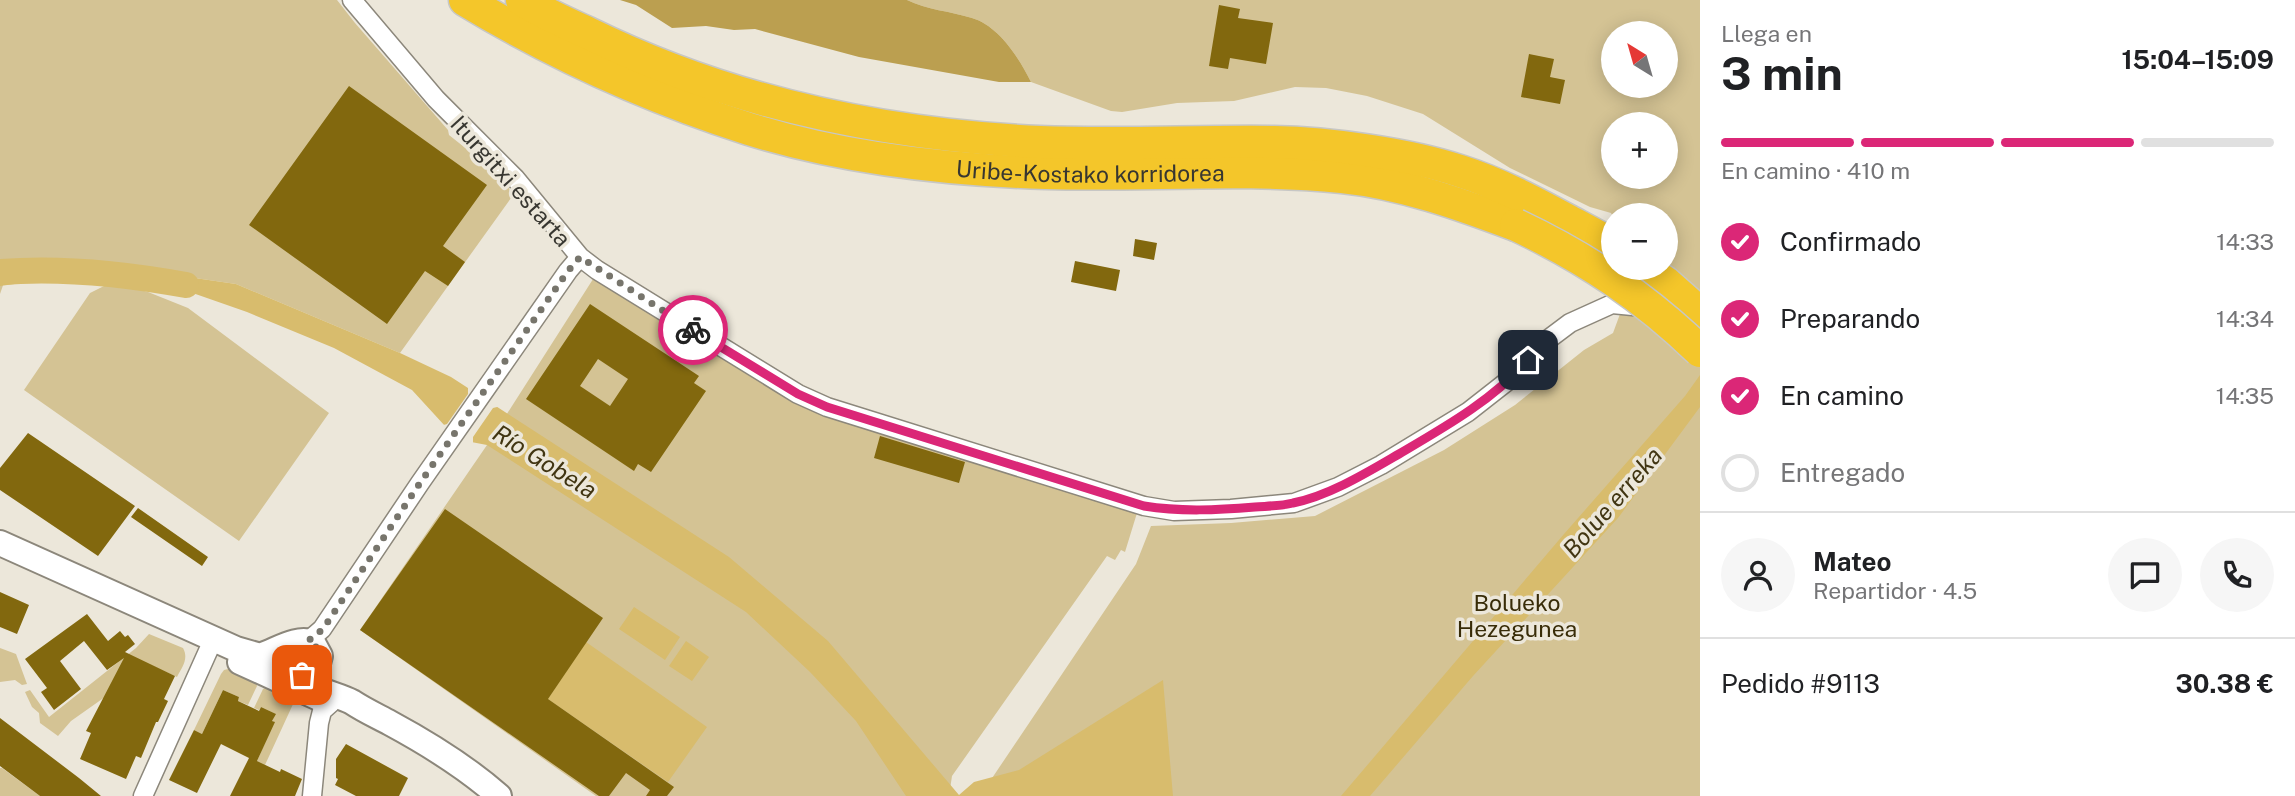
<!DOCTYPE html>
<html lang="es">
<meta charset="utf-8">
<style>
:root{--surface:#fff;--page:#f6f6f6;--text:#202124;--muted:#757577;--line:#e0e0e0;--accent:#db2777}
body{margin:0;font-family:"Public Sans",sans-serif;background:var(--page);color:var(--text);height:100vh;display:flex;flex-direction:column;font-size:26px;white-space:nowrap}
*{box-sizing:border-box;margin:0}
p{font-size:23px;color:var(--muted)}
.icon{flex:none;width:38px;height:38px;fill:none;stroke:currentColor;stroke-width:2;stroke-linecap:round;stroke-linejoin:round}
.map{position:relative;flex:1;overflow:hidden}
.side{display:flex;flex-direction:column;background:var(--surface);width:595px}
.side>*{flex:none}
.needle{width:46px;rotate:323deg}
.buttons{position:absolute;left:1601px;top:21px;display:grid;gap:14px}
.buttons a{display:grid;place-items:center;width:77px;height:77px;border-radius:50%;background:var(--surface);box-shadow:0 4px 18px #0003;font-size:35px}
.pin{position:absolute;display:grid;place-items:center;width:60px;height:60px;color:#fff;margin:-30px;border-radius:14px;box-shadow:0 4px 10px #0006}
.courier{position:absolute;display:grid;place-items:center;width:70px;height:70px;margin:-35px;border:5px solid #db2777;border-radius:50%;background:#fff;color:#222;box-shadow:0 2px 9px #0007}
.overview em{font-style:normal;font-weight:700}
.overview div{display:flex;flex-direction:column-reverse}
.overview{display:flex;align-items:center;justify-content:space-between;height:119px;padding:0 21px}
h1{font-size:46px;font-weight:700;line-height:52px}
.bar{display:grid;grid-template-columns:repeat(4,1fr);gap:10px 7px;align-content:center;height:84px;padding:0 21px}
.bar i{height:9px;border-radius:5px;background:var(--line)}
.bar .active{background:var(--accent)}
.bar p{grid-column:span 4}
.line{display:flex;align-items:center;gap:18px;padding:0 21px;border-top:2px solid var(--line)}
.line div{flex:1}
.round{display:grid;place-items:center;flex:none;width:74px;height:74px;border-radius:37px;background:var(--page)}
ol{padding:0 21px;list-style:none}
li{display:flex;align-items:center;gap:21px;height:77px}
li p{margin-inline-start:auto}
li .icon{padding:7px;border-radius:50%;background:var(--accent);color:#fff;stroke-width:4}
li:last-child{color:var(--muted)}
li i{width:38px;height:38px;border:4px solid var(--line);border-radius:50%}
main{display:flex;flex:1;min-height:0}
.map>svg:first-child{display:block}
.green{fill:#d4c394;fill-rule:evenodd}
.forest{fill:#bb9f50}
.water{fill:#d8bc6d}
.pier{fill:#ece7da}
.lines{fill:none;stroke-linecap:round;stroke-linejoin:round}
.river{stroke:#d8bc6d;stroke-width:26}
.building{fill:#82680e;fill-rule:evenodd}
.street-casing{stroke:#8c877b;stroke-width:21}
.secondary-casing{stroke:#8c877b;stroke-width:28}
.highway-casing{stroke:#c7c7c5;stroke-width:35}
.street{stroke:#fff;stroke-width:18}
.secondary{stroke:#fff;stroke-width:24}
.highway{stroke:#f4c62a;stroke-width:32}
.highway-bridge-casing{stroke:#c7c7c5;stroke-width:35;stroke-linecap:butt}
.highway-bridge{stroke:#f4c62a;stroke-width:32}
.done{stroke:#77756c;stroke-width:7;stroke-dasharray:0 12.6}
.route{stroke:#db2777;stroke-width:9}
.labels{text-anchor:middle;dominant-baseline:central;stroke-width:7;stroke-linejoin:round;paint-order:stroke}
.street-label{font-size:23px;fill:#383731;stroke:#ece7da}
.park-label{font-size:23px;fill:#382c08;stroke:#ece7da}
.water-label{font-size:24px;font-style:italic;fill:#413512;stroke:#ece7da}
</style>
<main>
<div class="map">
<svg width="1700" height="796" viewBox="0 0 1700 796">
<rect width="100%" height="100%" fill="#ece7da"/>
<path class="green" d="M0,0h337l18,23 93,107 1,5 59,47 3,16 -111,155 -164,-69 -144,-21 -81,-1 -11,32z
M907,0h793v796h-720l156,-232 15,-38 80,-3 84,-7 129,-66 71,-45 69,-55 29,-17 24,-65h29v-53l-53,2 -2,-4 -21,-6 -80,-39 -87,-54 -56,-18 -41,-8 -31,-1 -61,14 -57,2 -55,9 -11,-1 -80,-29c-12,-24 -32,-56 -59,-64 -22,-7 -45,-8 -65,-18zM1614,33h52v53h-52zM1614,124h52v53h-52z
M595,276l203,123 83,35 256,79 -12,39 -4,-2 -6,10 -8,-4 -155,220 -3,20h-353l-236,-166 127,-185z
M122,285l26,7 40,16 141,105 -90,128 -215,-151 66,-97 14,-7z
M149,634l34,14c6,11 -1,19 -6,29l-44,-20 -28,40 -34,24 -13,15 -18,-13 -1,-10 -7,-6 -7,-15 5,-2 19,27 87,-69z
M0,648l16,6 11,30 -5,1 -7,-5 -15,2z
M228,669l28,12 1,5 -9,19 -10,-4 1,-4 -16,-7 -21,44 -8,-4 27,-56 3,-4z
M267,687l27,12v3l-29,63 -8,-4 17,-39 -2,-1 3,-7 -14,-7 -2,3 -5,-2 9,-19z
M0,768h2l38,28h-40z"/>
<path class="forest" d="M620,0h287c20,10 43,11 65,18 27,8 47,40 59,64h-32l-140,-25 -104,-28 -21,1 -28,-4 -34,2 -36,-23z"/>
<path class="water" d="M11,262l81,1 144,21 164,69 51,24 278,180 99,84 131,154 15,-13 45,-12 144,-90 10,116h-267l-50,-75 -46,-49 -64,-60 -259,-167 -21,-4 -21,-15 -33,-36 -78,-42 -87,-36 -123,-43 -124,17v-23z
M1700,375v32l-82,111 -145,158 -103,120h-29l223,-262 121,-138z
M634,607l46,30 -15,23 -46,-31z
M686,641l23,16 -17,24 -23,-15z
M586,642l121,85 -39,55 -120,-83z"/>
<path class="pier" d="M468,385l33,21 -8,2 -20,29v9l-13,-5 -20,-15 7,-2 21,-30z"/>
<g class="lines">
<path class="river" d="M0,272c62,-5 126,2 186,13"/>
</g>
<path class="building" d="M1219,5l21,4 -2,9 35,5 -7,41 -36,-6 -2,11 -19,-3z
M1529,54l25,5 -4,18 15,3 -5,24 -39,-7z
M349,86l138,99 -44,61 22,16 -17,24 -23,-15 -38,53 -138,-99z
M1135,239l22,4 -3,17 -21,-4z
M1075,261l45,9 -4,21 -45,-9z
M590,304l109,72 -5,7 12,8 -55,81 -13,-8 -4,7 -108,-72zM598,359l30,20 -18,27 -30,-20z
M28,433l107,73 -37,50 -98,-66v-22z
M880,436l85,26 -6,21 -85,-25z
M138,508l70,49 -6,9 -71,-49z
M445,509l158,109 -55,81 126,88 -7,9h-21l4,-6 -24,-17 -17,23h-10l-239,-166z
M0,592l29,13 -12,29 -17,-7z
M87,614l21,27 12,-10 5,6 3,-2 7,9 -10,8 50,24 -11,23 4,2 -10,21h-2l-15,36 -5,-2 -10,23 -46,-20 11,-26 -5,-2 38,-73 -17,12 -23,-29 -24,20 21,28 -27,21 -13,-18 6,-4 -22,-29z
M223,690l16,7 -1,4 21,10 2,-4 15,7 -4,7 3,1 -18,39 23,11 1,-3 21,10 -7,17h-65l19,-38 -28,-14 -24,49 -28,-13 25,-50 8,4z
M0,718l79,60 22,18h-61l-40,-30z
M346,744l62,34 -9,18h-43l-21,-11 3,-6 -2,-1v-19z"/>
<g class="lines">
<defs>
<path id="street" d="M352,0l84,99 79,79 65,79 17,13 201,124 29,13 317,99 30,5 57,-2 63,-6 44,-16 43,-22 87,-53 46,-36 28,-32 28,-21 42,-19 31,3
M308,641l14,-12 98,-146 148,-212 12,-14
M143,796l70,-156
M312,796l7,-73 3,-12 9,-8"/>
<path id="secondary" d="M0,543l236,106 49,14
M262,655c15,-5 36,-19 51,-12l7,13 -3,11 -11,8 -15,-4
M240,662l81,37
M306,675c13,20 27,17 46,27 12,8 25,14 38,21 39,21 76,44 109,73"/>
<g id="highway">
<path id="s1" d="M465,0c89,54 184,97 284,129 93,29 200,41 297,44 99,3 198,-6 296,4 60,6 118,27 174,48"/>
<path d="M522,0c21,13 44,23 66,33 141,69 296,102 452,109 78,3 156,-1 234,0 55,1 135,12 186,29 38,12 74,31 109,50 15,8 31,16 45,25"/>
<path d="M1644,268l22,15 34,30"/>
</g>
</defs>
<use href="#street" class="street-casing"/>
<use href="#secondary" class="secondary-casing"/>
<use href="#highway" class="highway-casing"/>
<use href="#street" class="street"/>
<use href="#secondary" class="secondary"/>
<use href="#highway" class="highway"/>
<defs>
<path id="highway-bridge" d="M1516,225c70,33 128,72 184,126"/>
</defs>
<use href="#highway-bridge" class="highway-bridge-casing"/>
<use href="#highway-bridge" class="highway-bridge"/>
</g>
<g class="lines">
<path class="done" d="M302,675l11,-4 6,-10 -3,-14 -8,-6 15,-12 97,-146 148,-212 12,-14 113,73"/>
<path class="route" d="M693,330l105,64 29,13 317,99c37,6 74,4 111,1 13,-1 26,-1 38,-4 36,-7 75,-31 106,-49 46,-27 94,-54 129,-94"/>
</g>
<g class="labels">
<g class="street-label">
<text stroke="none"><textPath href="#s1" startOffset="658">Uribe-Kostako korridorea</textPath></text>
<text transform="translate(511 181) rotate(48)">Iturgitxi estarta</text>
</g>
<g class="park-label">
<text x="1517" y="602">Bolueko<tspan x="1517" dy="26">Hezegunea</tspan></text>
</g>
<g class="water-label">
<text transform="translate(545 461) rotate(32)">Río Gobela</text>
<text transform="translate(1612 502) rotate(-49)">Bolue erreka</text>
</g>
</g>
</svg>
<div class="buttons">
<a><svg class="needle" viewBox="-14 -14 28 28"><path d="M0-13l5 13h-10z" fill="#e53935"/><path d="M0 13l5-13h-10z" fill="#757577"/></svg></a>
<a>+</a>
<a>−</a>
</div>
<div class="pin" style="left:302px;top:675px;background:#ea580c"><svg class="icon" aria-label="bag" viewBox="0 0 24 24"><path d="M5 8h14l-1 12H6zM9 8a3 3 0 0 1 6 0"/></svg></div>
<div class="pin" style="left:1528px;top:360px;background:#1f2937"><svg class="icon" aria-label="home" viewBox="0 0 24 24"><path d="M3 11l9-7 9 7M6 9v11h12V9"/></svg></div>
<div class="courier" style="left:693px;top:330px"><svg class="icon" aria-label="bike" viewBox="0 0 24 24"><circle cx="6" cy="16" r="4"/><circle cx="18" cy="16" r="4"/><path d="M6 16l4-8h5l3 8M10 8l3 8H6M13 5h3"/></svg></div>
</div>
<section class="side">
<div class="overview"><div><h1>3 min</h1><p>Llega en</p></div><em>15:04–15:09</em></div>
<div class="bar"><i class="active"></i><i class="active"></i><i class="active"></i><i></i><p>En camino · 410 m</p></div>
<ol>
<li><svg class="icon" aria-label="check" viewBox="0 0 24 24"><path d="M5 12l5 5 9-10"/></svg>Confirmado<p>14:33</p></li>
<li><svg class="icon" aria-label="check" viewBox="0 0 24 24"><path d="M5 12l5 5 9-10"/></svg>Preparando<p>14:34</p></li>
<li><svg class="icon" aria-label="check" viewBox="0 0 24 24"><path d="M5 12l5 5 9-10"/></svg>En camino<p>14:35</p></li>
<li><i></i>Entregado</li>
</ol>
<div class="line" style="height:126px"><a class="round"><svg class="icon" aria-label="person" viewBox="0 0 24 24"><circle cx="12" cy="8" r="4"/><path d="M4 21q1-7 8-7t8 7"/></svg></a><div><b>Mateo</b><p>Repartidor · 4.5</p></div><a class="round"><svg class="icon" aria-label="chat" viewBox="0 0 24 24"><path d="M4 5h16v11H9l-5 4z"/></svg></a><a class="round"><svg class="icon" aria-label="phone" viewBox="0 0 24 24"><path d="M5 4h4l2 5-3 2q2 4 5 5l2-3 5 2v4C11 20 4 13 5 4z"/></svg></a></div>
<div class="line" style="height:91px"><div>Pedido #9113</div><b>30.38 €</b></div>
</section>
</main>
